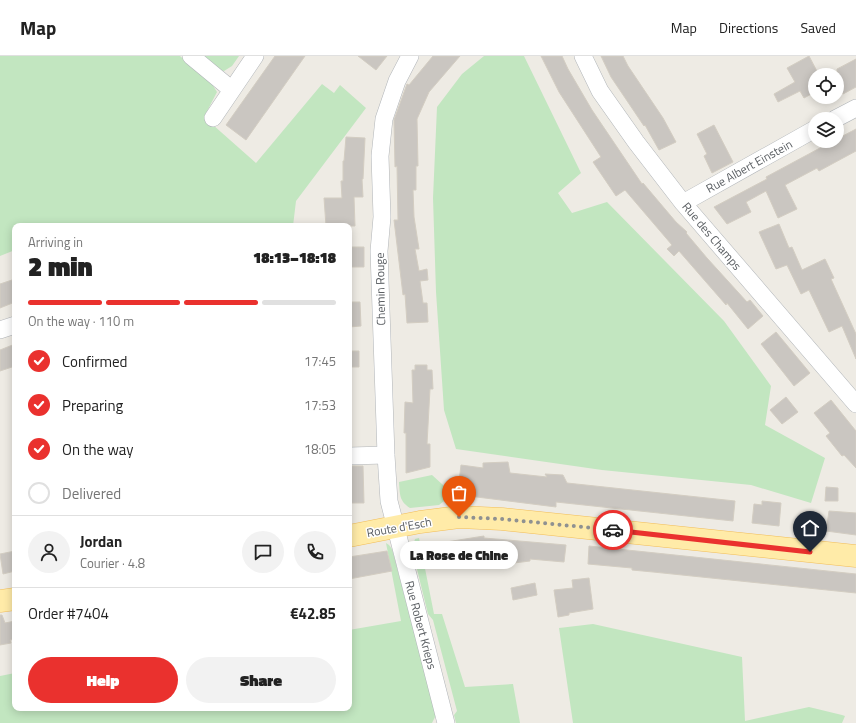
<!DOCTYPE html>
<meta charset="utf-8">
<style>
:root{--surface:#fff;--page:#f2f2f2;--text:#222;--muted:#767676;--line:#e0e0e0;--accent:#ea312e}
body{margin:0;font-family:"Titillium Web",sans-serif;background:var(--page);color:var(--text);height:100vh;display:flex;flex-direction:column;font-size:15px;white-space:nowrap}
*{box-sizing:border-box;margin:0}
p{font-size:13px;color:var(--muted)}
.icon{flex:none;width:22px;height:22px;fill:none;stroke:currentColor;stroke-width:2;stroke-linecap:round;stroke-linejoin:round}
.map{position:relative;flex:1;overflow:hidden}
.details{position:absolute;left:12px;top:167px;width:340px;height:488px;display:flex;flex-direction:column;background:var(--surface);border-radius:8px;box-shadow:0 2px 10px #0003}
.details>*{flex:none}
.fabs{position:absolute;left:808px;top:12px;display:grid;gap:8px}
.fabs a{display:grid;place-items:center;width:36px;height:36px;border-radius:50%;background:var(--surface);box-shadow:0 2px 10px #0003;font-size:20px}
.pin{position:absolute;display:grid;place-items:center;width:34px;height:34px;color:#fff;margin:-41px -17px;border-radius:50% 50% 50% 0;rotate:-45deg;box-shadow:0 0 4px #0007}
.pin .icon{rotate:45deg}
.courier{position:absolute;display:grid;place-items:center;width:40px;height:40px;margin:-20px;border:3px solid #ea312e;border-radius:50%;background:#fff;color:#222;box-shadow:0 1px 5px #0007}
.bubble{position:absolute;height:28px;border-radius:14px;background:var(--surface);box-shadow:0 2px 10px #0003;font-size:13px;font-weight:800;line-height:28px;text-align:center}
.headline em{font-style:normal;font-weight:800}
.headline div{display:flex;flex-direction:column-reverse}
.headline{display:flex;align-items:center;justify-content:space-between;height:68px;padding:0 16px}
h1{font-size:26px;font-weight:800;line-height:30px}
.bar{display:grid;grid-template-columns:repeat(4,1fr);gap:6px 4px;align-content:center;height:48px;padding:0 16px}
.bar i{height:5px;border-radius:3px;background:var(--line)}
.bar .current{background:var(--accent)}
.bar p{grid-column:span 4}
.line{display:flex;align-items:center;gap:10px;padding:0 16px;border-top:1px solid var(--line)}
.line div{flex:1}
.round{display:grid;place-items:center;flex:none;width:42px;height:42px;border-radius:21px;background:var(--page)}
ol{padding:0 16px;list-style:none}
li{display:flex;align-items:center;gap:12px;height:44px}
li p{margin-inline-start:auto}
li .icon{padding:4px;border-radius:50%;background:var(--accent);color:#fff;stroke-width:4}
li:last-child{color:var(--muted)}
li i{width:22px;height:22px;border:2px solid var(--line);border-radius:50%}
.cta{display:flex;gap:8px;margin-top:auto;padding:8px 16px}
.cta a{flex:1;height:46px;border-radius:24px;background:var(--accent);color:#fff;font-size:16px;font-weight:800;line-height:46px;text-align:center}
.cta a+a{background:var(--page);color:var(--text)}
header{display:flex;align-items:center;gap:24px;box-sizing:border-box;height:56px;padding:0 20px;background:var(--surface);border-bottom:1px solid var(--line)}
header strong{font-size:19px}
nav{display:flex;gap:22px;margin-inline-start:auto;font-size:14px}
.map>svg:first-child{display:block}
.green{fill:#c2e6c0}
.building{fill:#cac6c1;stroke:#d3cdc2}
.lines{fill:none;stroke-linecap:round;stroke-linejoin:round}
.minor-casing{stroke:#b1b5b9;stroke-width:18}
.major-casing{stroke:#f2bd59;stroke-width:23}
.minor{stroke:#fff;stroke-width:17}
.major{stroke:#ffeba8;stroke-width:22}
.done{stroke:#8f9191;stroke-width:4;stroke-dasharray:0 7.2}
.route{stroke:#ea312e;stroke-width:5}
.labels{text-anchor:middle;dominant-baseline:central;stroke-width:3;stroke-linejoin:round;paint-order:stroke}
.street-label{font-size:12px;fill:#5c6064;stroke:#fff}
</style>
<header>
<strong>Map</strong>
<nav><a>Map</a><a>Directions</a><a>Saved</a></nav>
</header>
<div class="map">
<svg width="856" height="667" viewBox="0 0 856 667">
<rect width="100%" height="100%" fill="#eeebe4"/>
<path class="green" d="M0,0h180l32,28 5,8 -13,25 52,46 66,-79 12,9 6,-8 26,23 -70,93 -3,25h-278v24l-15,6z
M201,0h38l-7,10 -8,5 -8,-2z
M484,0h40l57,117 -23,20 14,20 35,-11 117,119 47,65 -6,39 60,33 -14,45 -60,-18 -149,-15 -146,-21 -12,-39 -8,-118 -3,-94 4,-91 25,-33z
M432,419l21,19 -14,11 -29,3c-11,-7 -10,-14 -11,-26z
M419,482l15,76h8l23,73 48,-3 7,39h-64l-2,-8 3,-4 -24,-91 -5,-6 -16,-65 3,-10z
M386,487l3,2 3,4 44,166 -4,8h-432v-47l15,-3v35h334v-78l52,-9z
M593,568l149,33 3,64 64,-14 33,8 3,1 -3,7h-269l-14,-95z"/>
<path class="building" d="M275,0h30l-59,84 -20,-15z
M358,0h29l-11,14z
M433,0h27l-31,36 -12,27 1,47h-2v24h-3l1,27 5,32h-4l4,22 8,-2 1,11 -8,1 3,22h4l1,19 -21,1 -2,-29 -2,1 -9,-75h4l-1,-54 -2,1 -1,-47 13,-36 2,1z
M541,0h21l6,13 24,41 50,74 1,-1 33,39 11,10 -1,1 21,25 40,44 3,-2 13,16 -15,13 -21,-26 -1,2 -47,-54 -5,5 -7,-7 5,-4 -47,-55 -9,6 -23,-34 8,-5 -42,-65z
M601,0h22l5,10 35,52 13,24 -17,8 -14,-25 -1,1 -33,-49z
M809,0l10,19h-4v17l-11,6 -4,-7 -22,11 -4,-8 21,-12 -8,-14z
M856,3v28l-13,7 -6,-11v-14z
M714,69l19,37 -21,11 -8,-17 3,-2 -10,-20z
M856,73v22l-37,20 -2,-3 -32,17 12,24 -19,9 -12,-27 -20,11 5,10 -24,12 -13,-17 53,-28 -1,-2 67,-36h4v-2z
M346,81l19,1 -2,41h-1l1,18h-9l1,29h-29l-2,-28h18l-1,-17h2v-20h1z
M779,168l10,24 3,-1 10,23 23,-11 9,19 -3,1 25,55v25l-14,-33 -13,6 -20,-42 -8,4 -14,-29 -11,4 -17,-37z
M349,191h15v20h-15z
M15,223v23l-15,6v-24z
M349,246h11l1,24 -12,1z
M776,276l34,41 -16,13 -33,-42z
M15,288v22l-15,5v-21z
M349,295h10v16h-10z
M415,309h12v5h5l1,19h-3l-3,55h3v23l-24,6v-40h-2l1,-31 8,1 -1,-33h3z
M786,341l12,15 -16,12 -12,-14z
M831,344l25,31v37l-12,-13 -2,1 -16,-20 4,-3 -16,-20z
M508,406l2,11 37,4 -2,-3 18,1 4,8 168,18 -2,20 -177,-19v5l-95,-12 1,-4 -4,-1 3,-25 22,3v-5z
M349,410h14l1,37h-15z
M826,431l12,1v13h-13z
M762,445l19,2 -2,23 -27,-3 2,-19 8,1z
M829,455l27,2v22l-30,-4z
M484,480v2l82,7 -2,17 -34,-3v2l-24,3 -2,-7h-13v-4l-68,11 -2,-18z
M589,490l267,28v19l-203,-21 -21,-2v-2l-44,-4z
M15,495v20l-12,3 -3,-20z
M387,495l5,20 -43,8v-22z
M589,522l4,31 -24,4v2l-11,2 -4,-27 19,-2 -1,-8z
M535,527l2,12 -24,5 -2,-12z
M0,559h2l3,8 10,-2v18l-5,1 1,3 -11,2z"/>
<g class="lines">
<defs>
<path id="minor" d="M191,0l41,34
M410,0l-13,25 -13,38 -4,37 2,61 -3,34 7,204 3,46 57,222
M583,0l17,35 36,51 47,61 173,201
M213,62l42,-62
M835,63l21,-11
M683,147l132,-74
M0,274l15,-5
M349,400l37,-1"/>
<path id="major" d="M349,480l71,-14 39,-5 43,2 354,37
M0,545l15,-2"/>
</defs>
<use href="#minor" class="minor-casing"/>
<use href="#major" class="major-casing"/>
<use href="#minor" class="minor"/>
<use href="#major" class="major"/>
</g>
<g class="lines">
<path class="done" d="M459,461l43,2 111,11"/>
<path class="route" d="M613,474l197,22"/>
</g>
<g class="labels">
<g class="street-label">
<text transform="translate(749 110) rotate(-29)">Rue Albert Einstein</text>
<text transform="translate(712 180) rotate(50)">Rue des Champs</text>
<text transform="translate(380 233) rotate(-91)">Chemin Rouge</text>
<text transform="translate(399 471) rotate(-10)">Route d'Esch</text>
<text transform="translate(421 569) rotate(75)">Rue Robert Krieps</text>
</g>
</g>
</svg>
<div class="fabs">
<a><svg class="icon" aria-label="locate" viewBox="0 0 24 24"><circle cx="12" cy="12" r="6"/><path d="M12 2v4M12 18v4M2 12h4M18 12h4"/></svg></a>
<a><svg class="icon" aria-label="layers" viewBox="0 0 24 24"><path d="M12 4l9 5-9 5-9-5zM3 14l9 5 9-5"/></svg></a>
</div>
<div class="pin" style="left:459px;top:461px;background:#ea580c"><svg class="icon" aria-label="bag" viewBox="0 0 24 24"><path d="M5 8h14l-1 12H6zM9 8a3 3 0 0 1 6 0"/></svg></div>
<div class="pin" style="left:810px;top:496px;background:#1f2937"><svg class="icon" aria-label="home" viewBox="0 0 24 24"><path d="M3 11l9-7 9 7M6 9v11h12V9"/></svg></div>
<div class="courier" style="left:613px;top:474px"><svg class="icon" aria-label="car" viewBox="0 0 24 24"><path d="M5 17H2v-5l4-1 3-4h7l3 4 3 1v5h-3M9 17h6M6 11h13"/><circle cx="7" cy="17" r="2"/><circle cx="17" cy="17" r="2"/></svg></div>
<div class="bubble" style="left:400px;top:485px;width:118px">La Rose de Chine</div>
<section class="details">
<div class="headline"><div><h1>2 min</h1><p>Arriving in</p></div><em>18:13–18:18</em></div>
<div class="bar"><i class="current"></i><i class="current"></i><i class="current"></i><i></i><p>On the way · 110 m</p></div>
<ol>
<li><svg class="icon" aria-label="check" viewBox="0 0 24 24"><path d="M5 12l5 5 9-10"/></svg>Confirmed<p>17:45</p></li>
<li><svg class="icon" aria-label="check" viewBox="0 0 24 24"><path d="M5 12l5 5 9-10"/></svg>Preparing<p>17:53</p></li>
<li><svg class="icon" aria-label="check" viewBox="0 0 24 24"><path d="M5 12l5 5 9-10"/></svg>On the way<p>18:05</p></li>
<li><i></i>Delivered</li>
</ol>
<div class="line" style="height:72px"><a class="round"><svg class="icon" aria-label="person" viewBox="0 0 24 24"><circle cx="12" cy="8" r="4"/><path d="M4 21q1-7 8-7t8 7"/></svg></a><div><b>Jordan</b><p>Courier · 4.8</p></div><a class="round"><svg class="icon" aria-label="chat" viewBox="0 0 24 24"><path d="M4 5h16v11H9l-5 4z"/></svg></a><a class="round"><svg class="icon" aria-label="phone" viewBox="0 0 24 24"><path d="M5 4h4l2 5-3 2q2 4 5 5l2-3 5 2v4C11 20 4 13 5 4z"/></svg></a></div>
<div class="line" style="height:52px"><div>Order #7404</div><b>€42.85</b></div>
<div class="cta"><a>Help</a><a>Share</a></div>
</section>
</div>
